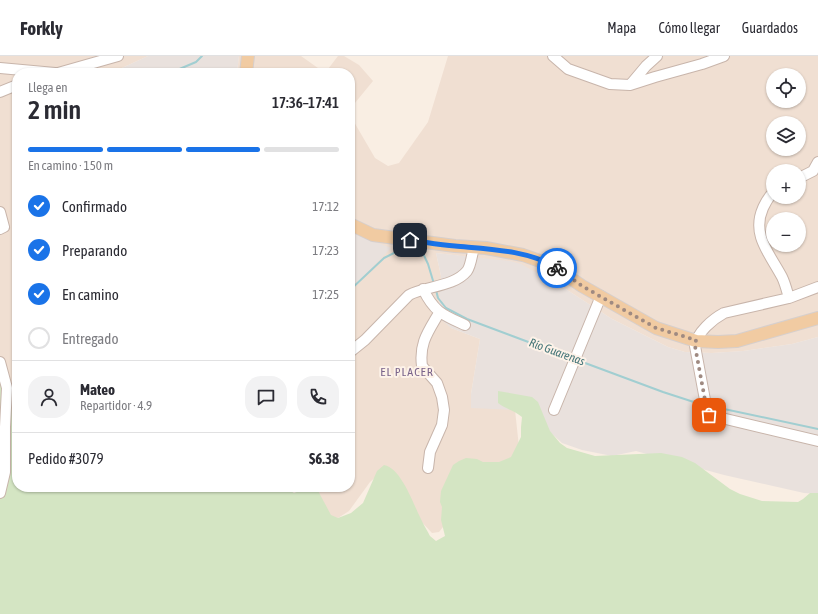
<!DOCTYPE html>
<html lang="es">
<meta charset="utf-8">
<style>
:root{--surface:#fff;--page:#f2f2f3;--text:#2b2b33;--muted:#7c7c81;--line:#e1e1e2;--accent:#1a73e8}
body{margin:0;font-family:"Asap Condensed",sans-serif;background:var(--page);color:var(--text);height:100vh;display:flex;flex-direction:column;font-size:15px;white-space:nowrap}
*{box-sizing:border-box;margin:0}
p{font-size:13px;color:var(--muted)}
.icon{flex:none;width:22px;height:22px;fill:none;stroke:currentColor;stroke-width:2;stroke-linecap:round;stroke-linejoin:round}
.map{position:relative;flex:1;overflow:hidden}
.panel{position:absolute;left:12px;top:12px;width:343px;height:424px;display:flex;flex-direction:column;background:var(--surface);border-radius:16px;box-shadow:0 1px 3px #0004}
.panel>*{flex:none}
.fabs{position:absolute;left:766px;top:12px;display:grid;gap:8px}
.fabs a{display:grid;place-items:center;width:40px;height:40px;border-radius:50%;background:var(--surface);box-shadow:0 1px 3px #0004;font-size:20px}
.pin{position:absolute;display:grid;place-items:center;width:34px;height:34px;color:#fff;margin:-17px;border-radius:8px;box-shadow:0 2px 6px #0006}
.courier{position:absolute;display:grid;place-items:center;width:40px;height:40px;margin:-20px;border:3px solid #1a73e8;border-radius:50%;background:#fff;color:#222;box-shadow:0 1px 5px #0007}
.head em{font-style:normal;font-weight:600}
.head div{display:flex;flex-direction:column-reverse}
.head{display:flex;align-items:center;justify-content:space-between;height:68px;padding:0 16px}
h1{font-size:26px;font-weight:600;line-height:30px}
.bar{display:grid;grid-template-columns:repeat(4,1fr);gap:6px 4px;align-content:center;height:48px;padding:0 16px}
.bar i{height:5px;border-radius:3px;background:var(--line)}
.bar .selected{background:var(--accent)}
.bar p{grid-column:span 4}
.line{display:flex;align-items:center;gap:10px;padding:0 16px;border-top:1px solid var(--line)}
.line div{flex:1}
.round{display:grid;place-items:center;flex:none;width:42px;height:42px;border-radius:16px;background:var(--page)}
ol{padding:0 16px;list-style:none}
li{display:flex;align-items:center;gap:12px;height:44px}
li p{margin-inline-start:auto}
li .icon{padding:4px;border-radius:50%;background:var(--accent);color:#fff;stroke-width:4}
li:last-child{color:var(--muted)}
li i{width:22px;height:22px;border:2px solid var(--line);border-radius:50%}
header{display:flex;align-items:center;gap:24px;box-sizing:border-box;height:56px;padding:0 20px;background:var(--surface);border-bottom:1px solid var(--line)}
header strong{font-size:19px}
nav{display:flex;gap:22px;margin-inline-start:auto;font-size:14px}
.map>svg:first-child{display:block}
.residential{fill:#f0dfd2;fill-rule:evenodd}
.industrial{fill:#e9e1dd}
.green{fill:#d4e5c3}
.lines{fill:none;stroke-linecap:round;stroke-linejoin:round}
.stream{stroke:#a1ced1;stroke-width:2}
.minor-casing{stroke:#c8b5ab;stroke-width:12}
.major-casing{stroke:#d6cfcd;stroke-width:14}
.minor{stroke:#fff;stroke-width:10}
.major{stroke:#f1cba2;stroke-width:12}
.done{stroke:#9f8a81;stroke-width:4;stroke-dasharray:0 7.2}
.route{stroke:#1a73e8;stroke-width:5}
.labels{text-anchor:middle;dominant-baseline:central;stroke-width:4;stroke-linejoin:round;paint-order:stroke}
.water-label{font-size:12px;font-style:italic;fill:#457679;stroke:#fdf2e8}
.neighbourhood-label{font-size:12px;letter-spacing:1px;fill:#7a648b;stroke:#fdf2e8}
</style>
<header>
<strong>Forkly</strong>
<nav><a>Mapa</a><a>Cómo llegar</a><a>Guardados</a></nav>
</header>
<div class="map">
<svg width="818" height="558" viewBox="0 0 818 558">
<rect width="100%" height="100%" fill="#f9eee3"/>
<path class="residential" d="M0,0h148l-37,17h-94v326l-17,50z
M239,0h62l24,17h-88z
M338,0h6l15,9 14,16 -23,28v-36h-25z
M448,0h370v281l-26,7 -49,7 -31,2 -27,-1 -17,-5 -56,-28 -51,-33 -75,-27 -50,-6 5,23 -1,17 11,35 29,11 -9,55 44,16 4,37 -2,15 -74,65 -4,5 -7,1 -54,-58 -8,7 -21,29 -11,7 -6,-1 -23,-30h41v-199l19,-17 -9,-35 -10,-4v-117l25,43 13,8 11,-3 29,-41zM773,19h26v26h-26zM773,67h26v26h-26zM773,115h26v26h-26zM773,163h26v26h-26z"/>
<path class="industrial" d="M148,0h91l-2,17h-126z
M350,176l41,16 -22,23 -19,17z
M436,197l74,8 11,3 40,22 51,33 56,28 17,5 27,1 31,-2 49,-7 26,-7v157l-14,-1 -80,-18 -88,-24 -24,5 -30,-6 -20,-7 -13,-12 -34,-21 -44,-2v-14l9,-55 -29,-11 -13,-11 3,-41z"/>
<path class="green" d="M1,327h6l10,5v99h267l10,6 8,-3 3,-3h11l15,28 7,3 13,-5 12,-10 14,-32 7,-6c17,3 29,38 36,52 3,7 7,13 10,19l6,5 9,-5 -4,-16 1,-13 -2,-5 1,-11 12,-26 6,-4 7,-3 11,1 6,3h16l12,-5 10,-20v-10l1,-10c-8,-7 -17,-8 -24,-14v-12l34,6 6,5 12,29 10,12 7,5 28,8 66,-3 21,4 13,6 35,26 10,5 22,7 36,1 5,-3 7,-6h8v121h-818v-229z"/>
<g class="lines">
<path class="stream" d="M170,17l26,-11 6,-6
M350,234l34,-32 20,-10 16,-1 8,17 6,20
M436,234l2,8 8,10 21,11 104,39
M577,304l86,32 40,13
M710,350l108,23"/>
<defs>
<path id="minor" d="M553,0l15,13 42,15 20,1 25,-8 47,-13 22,-8
M0,12l55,5
M58,17l60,-17
M630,29l16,-19 11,-10
M0,36l17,-7
M799,122l14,-7 5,-9
M773,137c-5,4 -7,9 -10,15 -12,27 7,46 19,69 3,6 5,14 7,21
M0,156l4,15 -4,2
M818,231l-29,11 -65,15c-11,6 -27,19 -29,33l10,54 4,15 109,26
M423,233c11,23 20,26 42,36
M350,296l15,-12 44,-45c16,-9 45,-8 58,-24 4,-5 5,-17 7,-24
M0,306l7,26 -2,39v45l-5,21
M554,354l47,-114
M428,412l2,-16 12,-27 2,-15 -2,-13 -5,-14 -15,-17c-3,-23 6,-34 17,-53"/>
<path id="major" d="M246,17l2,-17
M350,168l23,11 82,11 31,2 37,7 28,10 31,21 74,42 40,13 22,1 19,-1 81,-23"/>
</defs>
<use href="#minor" class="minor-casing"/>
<use href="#major" class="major-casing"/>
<use href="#minor" class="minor"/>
<use href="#major" class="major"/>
</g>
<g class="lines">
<path class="done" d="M557,212l25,18 74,42 40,12 -1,6 10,54 4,15"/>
<path class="route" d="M410,184c15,2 30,5 45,6 32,3 74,4 102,22"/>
</g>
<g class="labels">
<g class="water-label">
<text transform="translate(557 296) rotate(20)">Río Guarenas</text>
</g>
<g class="neighbourhood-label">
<text x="407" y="316">EL PLACER</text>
</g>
</g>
</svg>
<div class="fabs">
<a><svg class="icon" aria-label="locate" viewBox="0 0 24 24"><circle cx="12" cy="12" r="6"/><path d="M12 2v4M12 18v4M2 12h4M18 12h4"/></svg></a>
<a><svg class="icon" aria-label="layers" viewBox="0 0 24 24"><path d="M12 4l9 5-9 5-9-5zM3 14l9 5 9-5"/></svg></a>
<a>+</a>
<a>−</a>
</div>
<div class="pin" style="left:709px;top:359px;background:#ea580c"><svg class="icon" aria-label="bag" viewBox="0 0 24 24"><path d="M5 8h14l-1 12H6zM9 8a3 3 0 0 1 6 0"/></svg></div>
<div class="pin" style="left:410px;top:184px;background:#1f2937"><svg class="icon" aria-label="home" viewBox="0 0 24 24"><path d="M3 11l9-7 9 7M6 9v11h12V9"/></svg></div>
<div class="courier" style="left:557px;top:212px"><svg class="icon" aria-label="bike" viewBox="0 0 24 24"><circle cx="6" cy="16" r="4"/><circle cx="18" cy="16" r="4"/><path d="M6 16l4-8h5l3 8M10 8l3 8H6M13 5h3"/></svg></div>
<section class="panel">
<div class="head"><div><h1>2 min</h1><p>Llega en</p></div><em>17:36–17:41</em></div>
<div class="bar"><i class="selected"></i><i class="selected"></i><i class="selected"></i><i></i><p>En camino · 150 m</p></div>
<ol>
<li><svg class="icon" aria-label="check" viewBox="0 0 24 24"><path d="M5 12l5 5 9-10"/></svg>Confirmado<p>17:12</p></li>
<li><svg class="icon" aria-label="check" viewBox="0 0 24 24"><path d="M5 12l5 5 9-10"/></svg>Preparando<p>17:23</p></li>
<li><svg class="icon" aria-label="check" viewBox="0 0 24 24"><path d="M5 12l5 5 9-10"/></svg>En camino<p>17:25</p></li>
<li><i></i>Entregado</li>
</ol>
<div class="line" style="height:72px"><a class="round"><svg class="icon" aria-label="person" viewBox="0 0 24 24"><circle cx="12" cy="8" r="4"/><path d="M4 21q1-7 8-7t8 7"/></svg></a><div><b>Mateo</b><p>Repartidor · 4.9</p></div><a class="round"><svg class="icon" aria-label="chat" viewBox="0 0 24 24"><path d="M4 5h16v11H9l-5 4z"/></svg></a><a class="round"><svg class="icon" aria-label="phone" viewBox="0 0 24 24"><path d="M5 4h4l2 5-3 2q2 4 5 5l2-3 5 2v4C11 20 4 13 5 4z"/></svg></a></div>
<div class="line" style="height:52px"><div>Pedido #3079</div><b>$6.38</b></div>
</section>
</div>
